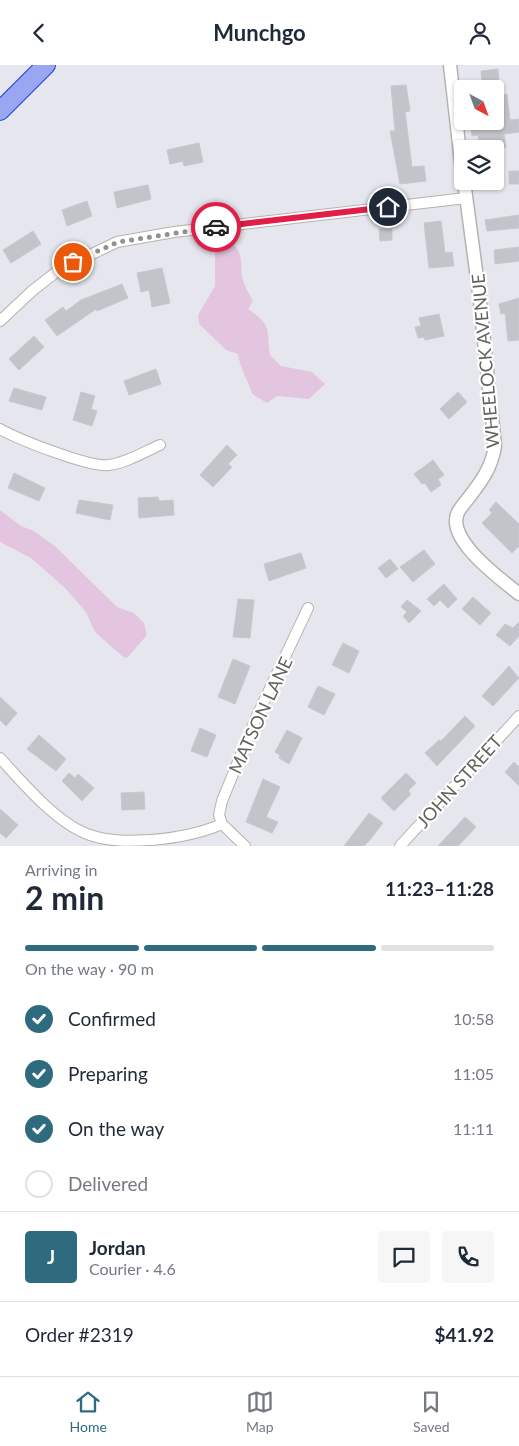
<!DOCTYPE html>
<meta charset="utf-8">
<style>
:root{--surface:#fff;--page:#f6f6f7;--text:#1f2937;--muted:#747a83;--line:#e0e1e3;--accent:#2f6b7f}
body{margin:0;font-family:Lato,sans-serif;background:var(--page);color:var(--text);height:100vh;display:flex;flex-direction:column;font-size:19px;white-space:nowrap}
*{box-sizing:border-box;margin:0}
p{font-size:16px;color:var(--muted)}
.icon{flex:none;width:28px;height:28px;fill:none;stroke:currentColor;stroke-width:2;stroke-linecap:round;stroke-linejoin:round}
.map{position:relative;height:781px;overflow:hidden}
.sheet{display:flex;flex-direction:column;background:var(--surface);flex:1}
.sheet>*{flex:none}
.needle{width:32px;rotate:139deg}
.buttons{position:absolute;left:454px;top:15px;display:grid;gap:10px}
.buttons a{display:grid;place-items:center;width:50px;height:50px;border-radius:5px;background:var(--surface);box-shadow:0 1px 4px #0004;font-size:25px}
.pin{position:absolute;display:grid;place-items:center;width:42px;height:42px;color:#fff;margin:-21px;border:2px solid #fff;border-radius:50%;box-shadow:0 1px 5px #0007}
.courier{position:absolute;display:grid;place-items:center;width:50px;height:50px;margin:-25px;border:4px solid #e11d48;border-radius:50%;background:#fff;color:#222;box-shadow:0 1px 6px #0007}
.headline em{font-style:normal;font-weight:700}
.headline div{display:flex;flex-direction:column-reverse}
.headline{display:flex;align-items:center;justify-content:space-between;height:85px;padding:0 25px}
h1{font-size:32px;font-weight:700;line-height:38px}
.bar{display:grid;grid-template-columns:repeat(4,1fr);gap:8px 5px;align-content:center;height:60px;padding:0 25px}
.bar i{height:6px;border-radius:4px;background:var(--line)}
.bar .active{background:var(--accent)}
.bar p{grid-column:span 4}
.line{display:flex;align-items:center;gap:12px;padding:0 25px;border-top:1px solid var(--line)}
.line div{flex:1}
.round{display:grid;place-items:center;flex:none;width:52px;height:52px;border-radius:5px;background:var(--page)}
ol{padding:0 25px;list-style:none}
li{display:flex;align-items:center;gap:15px;height:55px}
li p{margin-inline-start:auto}
li .icon{padding:5px;border-radius:50%;background:var(--accent);color:#fff;stroke-width:4}
li:last-child{color:var(--muted)}
li i{width:28px;height:28px;border:2px solid var(--line);border-radius:50%}
header{display:flex;justify-content:space-between;align-items:center;height:65px;padding:0 25px;background:var(--surface);font-size:22px;font-weight:700}
.tab-bar{display:flex;justify-content:space-around;align-items:center;height:70px;border-top:1px solid var(--line);background:var(--surface);font-size:14px;color:var(--muted)}
.tab-bar a{display:grid;justify-items:center;gap:2px}
.tab-bar .active{color:var(--accent)}
.map>svg:first-child{display:block}
.green{fill:#e3c5e0}
.building{fill:#c2c4ca;stroke:#c5c8d2}
.lines{fill:none;stroke-linecap:round;stroke-linejoin:round}
.minor-casing{stroke:#b4b3af;stroke-width:12}
.tertiary-casing{stroke:#b4b3af;stroke-width:15}
.motorway-casing{stroke:#1841dc;stroke-width:20}
.minor{stroke:#fff;stroke-width:10}
.tertiary{stroke:#fff;stroke-width:12}
.motorway{stroke:#99a6f2;stroke-width:18}
.done{stroke:#929190;stroke-width:5;stroke-dasharray:0 9}
.route{stroke:#e11d48;stroke-width:6}
.labels{text-anchor:middle;dominant-baseline:central;stroke-width:4.5;stroke-linejoin:round;paint-order:stroke}
.street-label{font-size:18px;fill:#65625e;stroke:#fff}
</style>
<header><svg class="icon" aria-label="back" viewBox="0 0 24 24"><path d="M15 5l-7 7 7 7"/></svg>Munchgo<svg class="icon" aria-label="person" viewBox="0 0 24 24"><circle cx="12" cy="8" r="4"/><path d="M4 21q1-7 8-7t8 7"/></svg></header>
<div class="map">
<svg width="519" height="781" viewBox="0 0 519 781">
<rect width="100%" height="100%" fill="#e6e7ee"/>
<path class="green" d="M223,174c26,11 14,26 21,44 2,6 6,12 9,18l-5,8c25,17 18,19 22,46l11,11 31,6 13,12 -16,15 -32,-3 -10,7 -15,-9c-4,-14 -12,-26 -14,-40l-12,-4 -27,-26 -1,-9 17,-29v-45z
M0,445l21,16 13,5 22,16 61,60 17,6 10,10 3,12 -18,21 -3,2 -4,-2 -27,-24 -9,-20 -21,-24 -34,-30 -31,-16z"/>
<path class="building" d="M498,4l1,15 -17,1 -1,-14z
M406,20l4,26 -5,1 7,55 12,-1 2,15 -26,3 -10,-53h5l-4,-45z
M507,29l3,26 9,-1v13l-15,2 2,13 -27,2 -1,-14 -6,1 -2,-15h25v-25z
M199,78l4,19 -19,4 -1,-5 -13,3 -3,-14z
M509,106h10v13h-10z
M148,120l3,14 -34,9 -3,-16z
M87,136l5,15 -25,10 -5,-16z
M519,150v13l-32,3 -2,-11z
M441,156l4,32 7,-1 2,14 -25,2 -5,-45z
M379,164h13v11l-12,1z
M33,166l8,13 -30,19 -8,-13z
M519,182v14l-24,3 -1,-14z
M162,203l8,35 -18,4 -3,-17 -8,2 -4,-19z
M122,219l6,14 -31,13 -1,-2 -39,27 -12,-16 18,-13 3,4 15,-11z
M519,233v42l-11,1 -3,-28 -4,1 -2,-10z
M439,249l5,22 -19,4 -1,-3 -6,1 -3,-11 6,-1 -2,-8z
M34,271l10,11 -25,23 -10,-11z
M156,304l5,15 -32,11 -5,-14z
M14,323l32,9 -4,13 -33,-9z
M81,327l14,4 -4,13 6,2 -5,15 -19,-6z
M458,327l9,10 -18,17 -9,-10z
M227,380l10,10 -9,9 4,3 -19,20 -13,-12z
M433,395l11,15 -6,4 3,6 -10,7 -6,-9 -3,1 -8,-10z
M14,408l31,15 -6,13 -31,-13z
M158,432l1,4 14,-1 1,15 -35,3 -1,-20z
M79,435l34,5 -3,15 -34,-7z
M496,437l23,22v22l-7,7 -30,-30 10,-10 -3,-3z
M424,485l11,14 -22,18 -13,-15z
M301,488l5,15 -37,13 -5,-17z
M390,494l8,10 -12,9 -8,-10z
M444,519l13,15 -9,9 -8,-8 -6,6 -7,-7z
M473,532l18,16 -11,12 -18,-16z
M238,534l16,1 -4,38 -17,-1z
M407,535l14,11 -12,12 -6,-7 4,-4 -6,-5z
M519,557v14l-9,10 -14,-11 9,-11 8,4z
M343,578l16,8 -10,22 -17,-8z
M233,594l17,7 -15,38 -17,-7z
M509,601l10,12 -26,28 -11,-10z
M318,621l17,8 -11,21 -16,-8z
M0,632l17,16 -11,13 -6,-6z
M465,651l10,10 -38,40 -12,-13 14,-13 2,1z
M200,663l16,7 -9,22 -16,-6z
M287,665l15,8 -13,26 -10,-6 1,-3 -5,-3z
M39,670l27,24 -10,12 -29,-22z
M514,697l5,5v19l-14,-14z
M69,708l6,5 3,-4 16,14 -12,13 -20,-20z
M406,708l10,10 -8,8 3,3 -17,17 -13,-13z
M263,714l17,8 -14,30 12,5 -6,11 -26,-11z
M144,727l1,17 -23,1 -1,-17z
M0,744l18,16 -12,13 -6,-5z
M369,748l14,10 -14,18 -5,5h-20z
M465,752l11,10 -18,19h-20z"/>
<g class="lines">
<defs>
<path id="minor" d="M0,256l32,-30 27,-21 58,-28 57,-10 292,-34
M0,364c18,10 90,39 109,36 17,-2 35,-13 51,-20
M0,693c23,25 57,66 90,77 20,7 40,6 61,5 25,-2 48,-6 71,-16l23,22
M222,759l-3,-9 3,-14 34,-83 52,-110
M400,781l119,-130"/>
<path id="tertiary" d="M450,0l12,106
M464,116l15,112 16,153c-4,27 -20,43 -35,63 -20,27 41,70 59,85"/>
<path id="motorway" d="M0,46l46,-46"/>
</defs>
<use href="#minor" class="minor-casing"/>
<use href="#tertiary" class="tertiary-casing"/>
<use href="#motorway" class="motorway-casing"/>
<use href="#minor" class="minor"/>
<use href="#tertiary" class="tertiary"/>
<use href="#motorway" class="motorway"/>
</g>
<g class="lines">
<path class="done" d="M73,197l45,-20 98,-15"/>
<path class="route" d="M216,162l172,-20"/>
</g>
<g class="labels">
<g class="street-label">
<text transform="translate(485 296) rotate(-95)">WHEELOCK AVENUE</text>
<text transform="translate(260 650) rotate(-65)">MATSON LANE</text>
<text transform="translate(459 716) rotate(-48)">JOHN STREET</text>
</g>
</g>
</svg>
<div class="buttons">
<a><svg class="needle" viewBox="-14 -14 28 28"><path d="M0-13l5 13h-10z" fill="#e53935"/><path d="M0 13l5-13h-10z" fill="#747a83"/></svg></a>
<a><svg class="icon" aria-label="layers" viewBox="0 0 24 24"><path d="M12 4l9 5-9 5-9-5zM3 14l9 5 9-5"/></svg></a>
</div>
<div class="pin" style="left:73px;top:197px;background:#ea580c"><svg class="icon" aria-label="bag" viewBox="0 0 24 24"><path d="M5 8h14l-1 12H6zM9 8a3 3 0 0 1 6 0"/></svg></div>
<div class="pin" style="left:388px;top:142px;background:#1f2937"><svg class="icon" aria-label="home" viewBox="0 0 24 24"><path d="M3 11l9-7 9 7M6 9v11h12V9"/></svg></div>
<div class="courier" style="left:216px;top:162px"><svg class="icon" aria-label="car" viewBox="0 0 24 24"><path d="M5 17H2v-5l4-1 3-4h7l3 4 3 1v5h-3M9 17h6M6 11h13"/><circle cx="7" cy="17" r="2"/><circle cx="17" cy="17" r="2"/></svg></div>
</div>
<section class="sheet">
<div class="headline"><div><h1>2 min</h1><p>Arriving in</p></div><em>11:23–11:28</em></div>
<div class="bar"><i class="active"></i><i class="active"></i><i class="active"></i><i></i><p>On the way · 90 m</p></div>
<ol>
<li><svg class="icon" aria-label="check" viewBox="0 0 24 24"><path d="M5 12l5 5 9-10"/></svg>Confirmed<p>10:58</p></li>
<li><svg class="icon" aria-label="check" viewBox="0 0 24 24"><path d="M5 12l5 5 9-10"/></svg>Preparing<p>11:05</p></li>
<li><svg class="icon" aria-label="check" viewBox="0 0 24 24"><path d="M5 12l5 5 9-10"/></svg>On the way<p>11:11</p></li>
<li><i></i>Delivered</li>
</ol>
<div class="line" style="height:90px"><b class="round" style="background:var(--accent);color:#fff">J</b><div><b>Jordan</b><p>Courier · 4.6</p></div><a class="round"><svg class="icon" aria-label="chat" viewBox="0 0 24 24"><path d="M4 5h16v11H9l-5 4z"/></svg></a><a class="round"><svg class="icon" aria-label="phone" viewBox="0 0 24 24"><path d="M5 4h4l2 5-3 2q2 4 5 5l2-3 5 2v4C11 20 4 13 5 4z"/></svg></a></div>
<div class="line" style="height:65px"><div>Order #2319</div><b>$41.92</b></div>
</section>
<nav class="tab-bar">
<a class="active"><svg class="icon" aria-label="home" viewBox="0 0 24 24"><path d="M3 11l9-7 9 7M6 9v11h12V9"/></svg>Home</a>
<a><svg class="icon" aria-label="map" viewBox="0 0 24 24"><path d="M3 6l6-2 6 2 6-2v14l-6 2-6-2-6 2zM9 4v14M15 6v14"/></svg>Map</a>
<a><svg class="icon" aria-label="saved" viewBox="0 0 24 24"><path d="M7 4h10v16l-5-4-5 4z"/></svg>Saved</a>
</nav>
